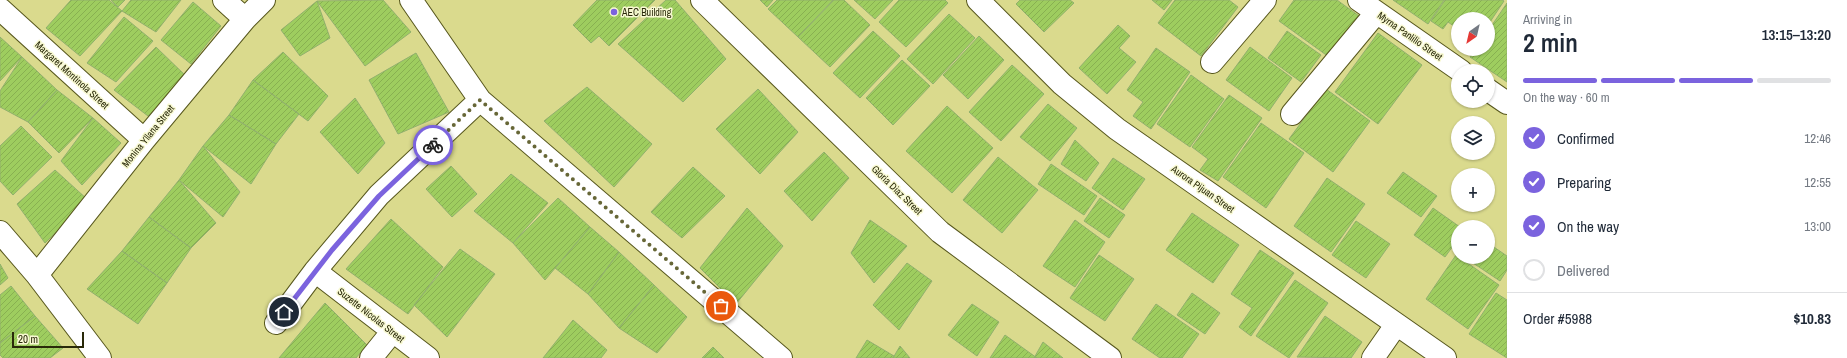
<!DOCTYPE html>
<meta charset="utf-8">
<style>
:root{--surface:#fff;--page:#f2f2f3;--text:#1f2937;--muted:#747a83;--line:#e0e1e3;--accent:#7b63de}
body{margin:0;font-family:"Archivo Narrow",sans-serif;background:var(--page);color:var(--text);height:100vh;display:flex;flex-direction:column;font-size:15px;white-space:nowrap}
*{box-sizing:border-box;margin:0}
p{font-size:13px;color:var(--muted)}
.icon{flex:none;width:22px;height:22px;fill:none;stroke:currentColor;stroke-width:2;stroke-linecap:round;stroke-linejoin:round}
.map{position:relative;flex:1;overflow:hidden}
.details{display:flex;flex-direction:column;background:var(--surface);width:340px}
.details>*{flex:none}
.needle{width:26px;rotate:214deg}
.tools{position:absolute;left:1451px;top:12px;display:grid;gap:8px}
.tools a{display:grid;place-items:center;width:44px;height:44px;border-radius:50%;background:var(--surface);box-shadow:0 1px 3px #0004;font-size:20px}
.scale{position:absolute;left:12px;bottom:10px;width:72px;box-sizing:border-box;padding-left:4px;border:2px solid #292909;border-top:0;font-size:11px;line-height:14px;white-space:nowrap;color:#292909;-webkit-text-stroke:3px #f8f9d3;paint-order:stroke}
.pin{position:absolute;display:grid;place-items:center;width:34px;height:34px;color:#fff;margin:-17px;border:2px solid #fff;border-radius:50%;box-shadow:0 1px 4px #0007}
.courier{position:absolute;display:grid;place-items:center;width:40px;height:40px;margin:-20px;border:3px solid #7b63de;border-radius:50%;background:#fff;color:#222;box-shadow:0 1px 5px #0007}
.head em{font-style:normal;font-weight:600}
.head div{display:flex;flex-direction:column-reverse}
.head{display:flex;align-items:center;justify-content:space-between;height:68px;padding:0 16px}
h1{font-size:26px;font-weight:600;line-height:30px}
.bar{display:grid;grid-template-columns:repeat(4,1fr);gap:6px 4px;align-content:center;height:48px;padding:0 16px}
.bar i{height:5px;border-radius:3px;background:var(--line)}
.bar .on{background:var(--accent)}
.bar p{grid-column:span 4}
.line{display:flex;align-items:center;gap:10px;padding:0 16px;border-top:1px solid var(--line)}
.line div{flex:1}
ol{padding:0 16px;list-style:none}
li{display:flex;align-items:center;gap:12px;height:44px}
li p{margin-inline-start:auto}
li .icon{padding:4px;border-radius:50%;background:var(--accent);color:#fff;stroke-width:4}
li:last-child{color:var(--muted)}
li i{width:22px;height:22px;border:2px solid var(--line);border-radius:50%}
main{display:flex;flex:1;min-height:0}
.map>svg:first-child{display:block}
.building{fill:url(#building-hatch);stroke:#91b06d}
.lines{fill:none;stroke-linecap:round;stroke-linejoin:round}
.minor-casing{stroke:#57571d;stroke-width:24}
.tertiary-casing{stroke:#57571d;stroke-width:24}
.minor{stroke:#fff;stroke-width:22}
.tertiary{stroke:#fff;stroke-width:22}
.done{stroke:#676737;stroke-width:4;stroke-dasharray:0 7.2}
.route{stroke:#7b63de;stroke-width:5}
.poi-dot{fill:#7b63de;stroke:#f8f9d3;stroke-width:1.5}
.labels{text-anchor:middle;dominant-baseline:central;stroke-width:3;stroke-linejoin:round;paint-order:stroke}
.poi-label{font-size:10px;fill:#292909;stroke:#f8f9d3;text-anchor:start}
.street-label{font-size:10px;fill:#292909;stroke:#f8f9d3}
</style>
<main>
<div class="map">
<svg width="1507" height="358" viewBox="0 0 1507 358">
<defs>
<pattern id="building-hatch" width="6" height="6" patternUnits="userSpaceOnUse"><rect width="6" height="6" fill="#9ecd5f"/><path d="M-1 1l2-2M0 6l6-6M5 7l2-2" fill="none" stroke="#88b051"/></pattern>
</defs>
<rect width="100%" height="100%" fill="#dada8d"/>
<path class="building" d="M71,0h38l13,11 -42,45 -34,-28z
M111,0h14l-7,7z
M131,0h50l-25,32 -34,-21z
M383,0l28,32 -46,34 -48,-65z
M597,0h58l-46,46 -10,-10 -8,7 -18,-18z
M666,0h9l51,59 -43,43 -65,-58z
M760,0h13l-6,7z
M777,0h56l-35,37 -30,-28z
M834,0h10l26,25 -40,42 -32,-30z
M854,0h39l-18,19z
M899,0h46l3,3 -42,44 -27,-25z
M1020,0h50l4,3 -30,29 -28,-28z
M1152,0h20l-8,10z
M1175,0h54l9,7 -37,49 -43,-33z
M1294,0h43l22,16 -30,41 -50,-36z
M1393,0h51l-16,24z
M1445,0h57l2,1 -16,24v-6h-30v10l-10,-7 -5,7 -12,-8z
M317,1l13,37 -30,18 -19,-26z
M193,2l28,24 -30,38 -30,-24z
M1507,3v79l-37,-25 6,-8h12v-18z
M949,14l26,24 -42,46 -26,-25z
M124,17l29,24 -37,41 -29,-19z
M1118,25l12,11 -11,12 17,14 -29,32 -28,-26z
M873,31l27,25 -40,42 -27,-25z
M1287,31l34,24 -20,27 -33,-24z
M1378,33l44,32 -44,59 -43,-32z
M979,36l25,24 -36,39 -25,-24z
M0,37l22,20 -22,24z
M156,47l34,33 -42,36 -34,-26z
M1250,47l42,31 -23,33 -43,-31z
M1156,48l34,24 -39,57 -18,-13 10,-14 -16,-12z
M283,52l45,44 -20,25 -55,-41z
M416,53l33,59 -51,22 -29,-54z
M22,57l35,33 -29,32 -28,-15v-16z
M902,60l28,26 -37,39 -27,-27z
M1012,65l32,29 -43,47 -32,-29z
M1191,75l33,24 -34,48 -33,-23z
M253,80l46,34 -23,30 -47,-29z
M587,87l65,57 -38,43 -70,-66z
M758,89l40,43 -38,42 -44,-45z
M1326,89l44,32 -37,51 -44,-33z
M57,90l36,28 -34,35 -31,-31z
M1229,95l33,23 -44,63 -18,-11 8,-11 -16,-12z
M355,98l30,45 -27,31 -38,-42z
M1048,104l29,24 -27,33 -30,-24z
M947,106l46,42 -41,45 -46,-42z
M229,115l47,29 -25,40 -48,-38z
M93,118l28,25 -39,42 -21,-24z
M1261,123l43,30 -38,55 -43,-31z
M21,126l31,31 -39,38 -13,-14v-35z
M1075,140l24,23 -13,18 -25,-17z
M203,146l37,46 -17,25 -44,-37z
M824,152l25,26 -37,43 -28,-30z
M998,157l40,33 -36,43 -39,-33z
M1113,158l32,21 -22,31 -31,-22z
M1051,164l46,32 -13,19 -46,-31z
M451,166l26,28 -25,23 -26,-28z
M693,167l32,29 -43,42 -31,-26z
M55,170l33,30 -43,43 -28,-39z
M1403,172l34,24 -16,21 -34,-24z
M511,174l37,29 -35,40 -39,-32z
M1327,178l38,26 -34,48 -37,-26z
M179,180l37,43 -25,25 -42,-31z
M558,198l32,29 -45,53 -32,-37z
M1100,198l25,17 -16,23 -25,-17z
M747,208l36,38 -47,58 -36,-36z
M1433,208l27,19h-2v12l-13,18 -31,-22z
M1192,213l47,32 -26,38 -47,-33z
M149,217l42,31 -24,35 -45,-32z
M391,219l52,48 -35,47 -62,-45z
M870,220l37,26 -33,37 -23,-30z
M1075,220l30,22 -30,45 -32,-21z
M1356,221l34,23 -24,34 -34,-23z
M590,227l29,25 -31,42 -33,-26z
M1488,243l19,13v14l-7,11 -36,-24h24z
M460,249l35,25 -48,63 -33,-32z
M1260,250l34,23 -43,63 -12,-9 13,-19 -21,-14z
M122,251l45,32 -29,41 -51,-35z
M619,252l35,33 -35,43 -31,-34z
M1099,255l35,24 -29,42 -35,-23z
M1456,255l43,30 -31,44 -42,-30z
M907,263l25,18 -33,49 -26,-25z
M0,264l8,14 -8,7z
M1295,280l33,23 -39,55 -33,-22z
M654,285l33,32 -30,36 -38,-25z
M11,286l24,30 -35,27v-48z
M1192,293l28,20 -15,21 -28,-19z
M1496,293l11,7v58l-38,-24z
M325,303l42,42 -11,13h-77z
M972,304l27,18 -22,34 -29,-21z
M1156,304l43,30 -17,24h-22l-28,-19z
M35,316l28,32 -13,10h-47l-3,-3v-12z
M1325,316l37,26 -11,16 -54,-1z
M573,320l34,30 -6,8h-58z
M1005,335l32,23h-47z
M867,340l27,16 -1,2h-37z
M1043,342l20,16h-29z
M900,346l10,12h-17z
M713,347l11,11h-22z"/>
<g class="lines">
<defs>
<path id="minor" d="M224,0l21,19
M411,0l69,100 301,258
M978,0l84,84 55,45 328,229
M1359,0l102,71
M0,9l144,131
M1212,62l53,-62
M1488,90l19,13
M1292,114l84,-101
M0,232l37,43 63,83
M315,271l113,87
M37,275l107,-135 101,-121 19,-19
M276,323l39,-52 64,-76 101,-95
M371,358l21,-26
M1373,358l23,-33"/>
<path id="tertiary" d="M702,0l238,232 170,126"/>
</defs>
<use href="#minor" class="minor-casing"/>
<use href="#tertiary" class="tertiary-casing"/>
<use href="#minor" class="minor"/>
<use href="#tertiary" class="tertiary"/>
</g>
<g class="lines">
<path class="done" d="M433,145l47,-45 241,206"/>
<path class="route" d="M284,312l48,-62 47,-54 54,-51"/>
</g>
<circle class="poi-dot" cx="614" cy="12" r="4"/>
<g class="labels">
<g class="poi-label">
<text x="622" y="12">AEC Building</text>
</g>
<g class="street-label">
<text transform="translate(1410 36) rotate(35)">Myrna Panlilio Street</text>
<text transform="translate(72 75) rotate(42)">Margaret Montinola Street</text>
<text transform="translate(148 136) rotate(-51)">Monina Yllana Street</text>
<text transform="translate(1203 189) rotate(35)">Aurora Pijuan Street</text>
<text transform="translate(897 190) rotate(44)">Gloria Diaz Street</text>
<text transform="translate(371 315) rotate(38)">Suzette Nicolas Street</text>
</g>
</g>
</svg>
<div class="tools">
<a><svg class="needle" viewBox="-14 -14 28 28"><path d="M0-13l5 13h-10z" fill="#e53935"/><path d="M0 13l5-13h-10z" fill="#747a83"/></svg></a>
<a><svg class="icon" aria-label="locate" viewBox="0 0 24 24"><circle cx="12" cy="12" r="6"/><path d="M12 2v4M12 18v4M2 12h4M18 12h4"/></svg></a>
<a><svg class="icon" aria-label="layers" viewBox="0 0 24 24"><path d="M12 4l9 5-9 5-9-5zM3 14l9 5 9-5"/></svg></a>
<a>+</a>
<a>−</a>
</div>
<div class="scale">20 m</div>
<div class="pin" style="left:721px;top:306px;background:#ea580c"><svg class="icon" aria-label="bag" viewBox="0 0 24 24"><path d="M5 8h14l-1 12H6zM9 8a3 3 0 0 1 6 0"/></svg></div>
<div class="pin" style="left:284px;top:312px;background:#1f2937"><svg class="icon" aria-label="home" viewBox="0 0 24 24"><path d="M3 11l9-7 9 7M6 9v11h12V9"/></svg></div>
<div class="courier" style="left:433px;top:145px"><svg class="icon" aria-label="bike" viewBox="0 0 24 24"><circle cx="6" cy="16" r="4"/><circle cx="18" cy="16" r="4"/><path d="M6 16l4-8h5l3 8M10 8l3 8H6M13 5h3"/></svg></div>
</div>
<section class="details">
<div class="head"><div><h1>2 min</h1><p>Arriving in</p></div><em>13:15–13:20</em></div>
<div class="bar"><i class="on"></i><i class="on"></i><i class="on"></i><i></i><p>On the way · 60 m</p></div>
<ol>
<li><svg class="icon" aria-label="check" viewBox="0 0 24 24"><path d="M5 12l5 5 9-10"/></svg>Confirmed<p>12:46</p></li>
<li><svg class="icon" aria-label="check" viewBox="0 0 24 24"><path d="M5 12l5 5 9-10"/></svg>Preparing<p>12:55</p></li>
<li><svg class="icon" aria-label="check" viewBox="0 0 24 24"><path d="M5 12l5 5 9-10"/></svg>On the way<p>13:00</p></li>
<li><i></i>Delivered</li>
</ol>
<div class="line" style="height:52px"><div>Order #5988</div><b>$10.83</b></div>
</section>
</main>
